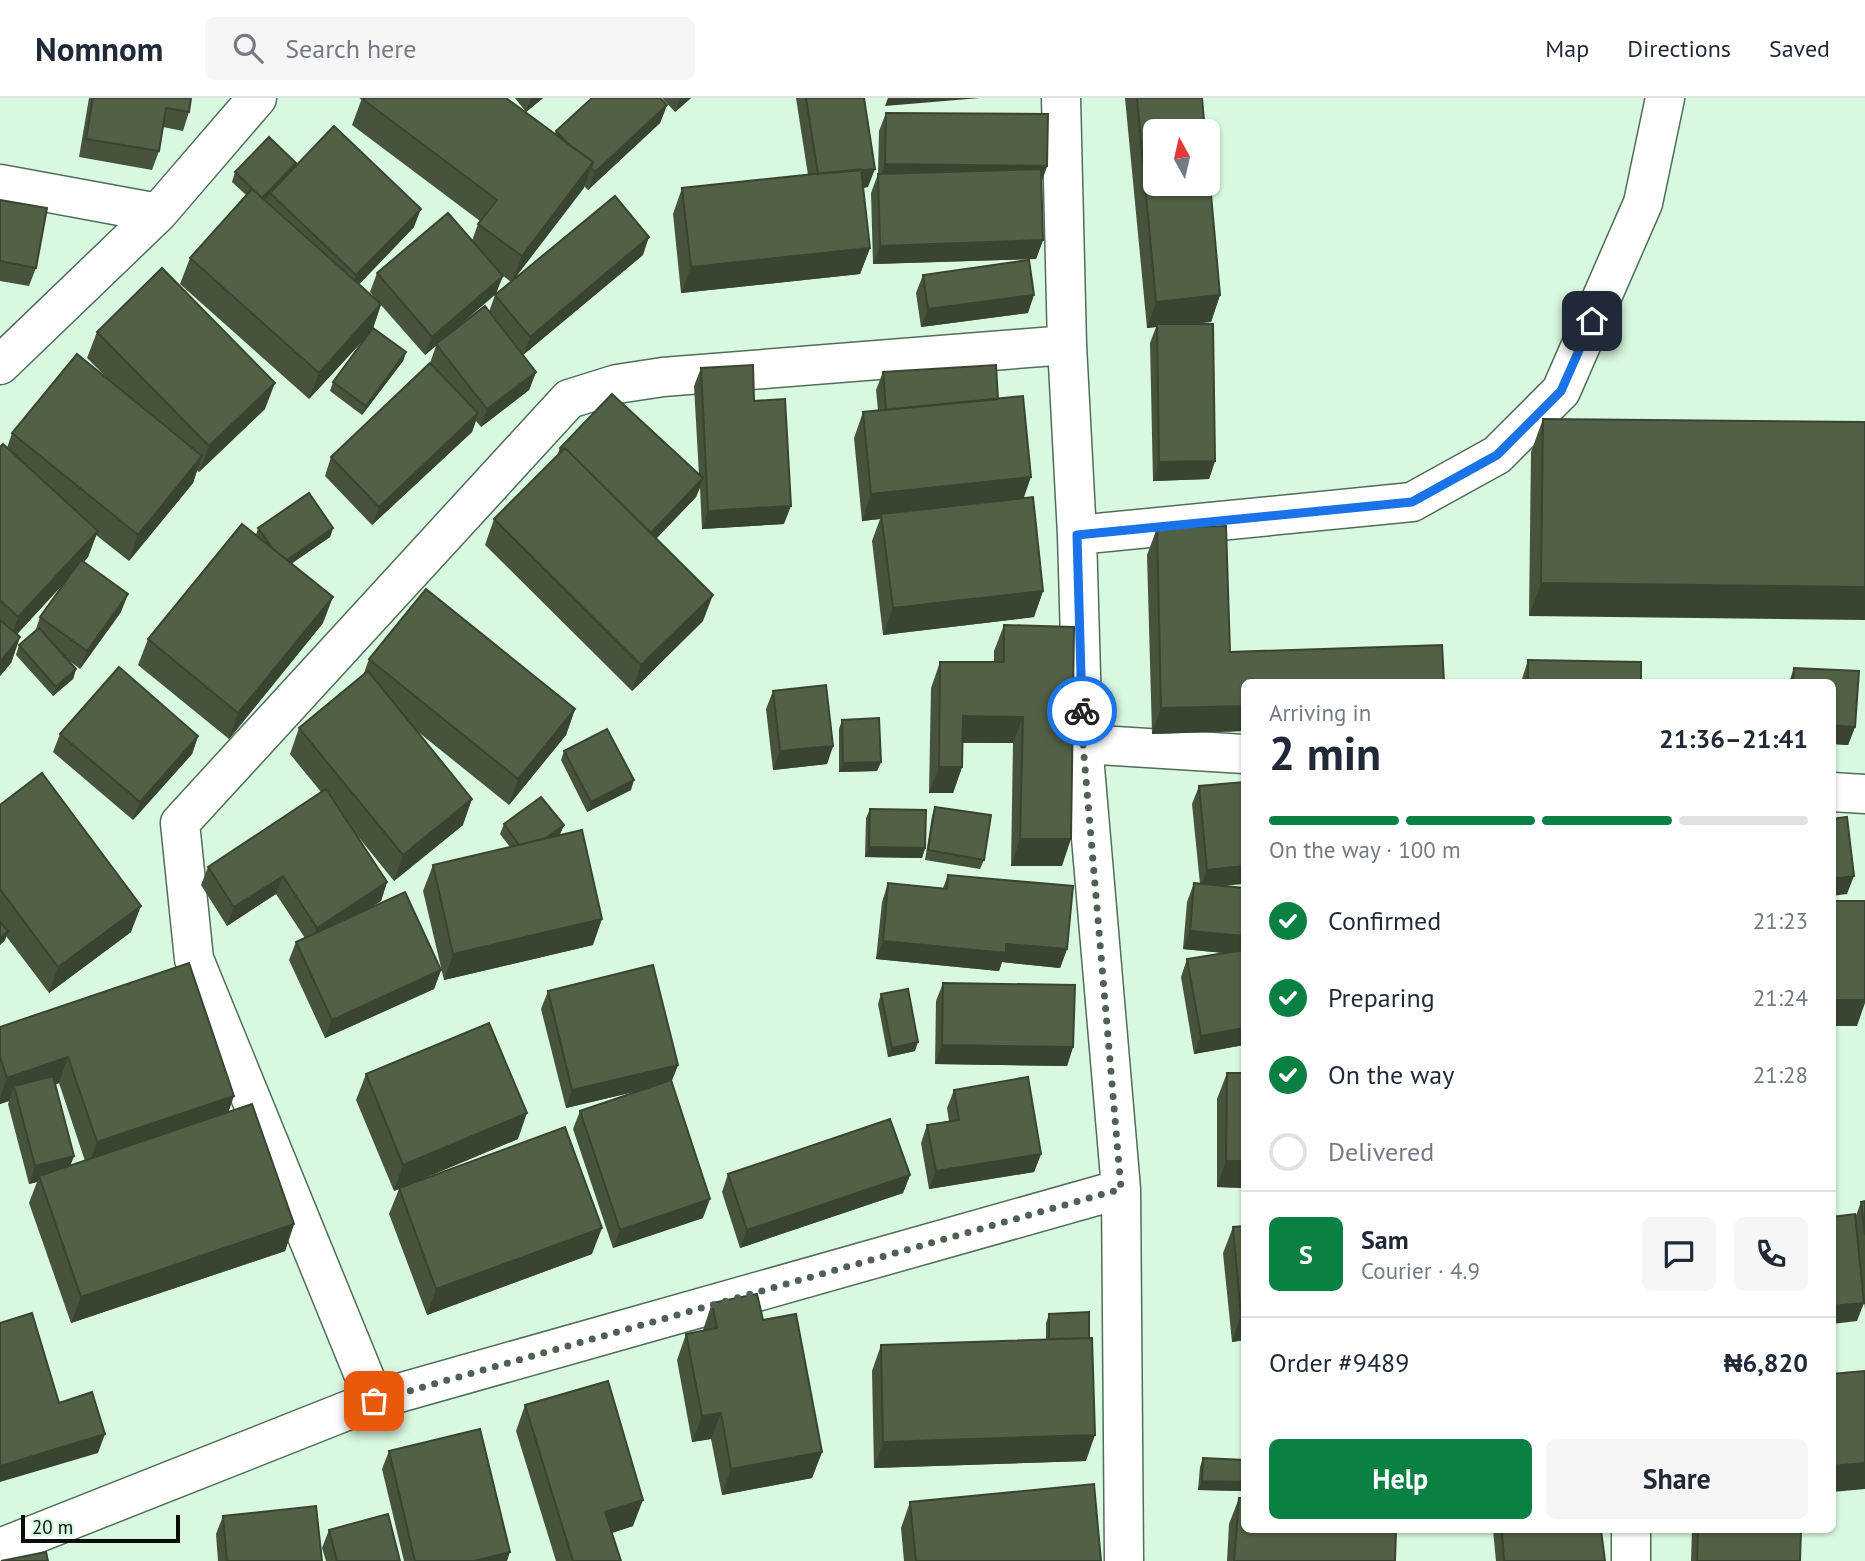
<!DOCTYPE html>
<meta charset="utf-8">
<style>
:root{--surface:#fff;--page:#f6f6f7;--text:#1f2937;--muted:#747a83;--line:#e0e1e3;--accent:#0b8043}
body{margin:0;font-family:"PT Sans",sans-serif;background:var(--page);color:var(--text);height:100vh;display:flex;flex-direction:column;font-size:26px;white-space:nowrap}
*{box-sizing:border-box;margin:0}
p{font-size:23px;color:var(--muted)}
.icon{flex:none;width:38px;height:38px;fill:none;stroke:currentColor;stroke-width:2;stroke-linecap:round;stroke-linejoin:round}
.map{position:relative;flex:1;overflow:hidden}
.panel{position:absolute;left:1241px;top:581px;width:595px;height:854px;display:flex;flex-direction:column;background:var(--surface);border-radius:10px;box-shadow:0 2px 5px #0004}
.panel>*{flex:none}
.needle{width:46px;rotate:352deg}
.fabs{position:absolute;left:1143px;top:21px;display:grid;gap:14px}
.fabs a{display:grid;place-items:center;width:77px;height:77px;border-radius:10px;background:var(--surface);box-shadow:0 2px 5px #0004;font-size:35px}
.scale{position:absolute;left:21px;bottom:18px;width:159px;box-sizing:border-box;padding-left:7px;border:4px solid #050f07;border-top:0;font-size:19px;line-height:24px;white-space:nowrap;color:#050f07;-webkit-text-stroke:5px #d8f8df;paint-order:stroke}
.pin{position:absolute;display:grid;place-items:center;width:60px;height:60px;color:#fff;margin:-30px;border-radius:14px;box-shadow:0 4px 10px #0006}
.courier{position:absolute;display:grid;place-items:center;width:70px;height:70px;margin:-35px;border:5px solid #1a73e8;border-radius:50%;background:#fff;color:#222;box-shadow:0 2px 9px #0007}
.head em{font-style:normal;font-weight:700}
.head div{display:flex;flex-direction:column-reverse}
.head{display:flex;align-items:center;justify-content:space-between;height:119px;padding:0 28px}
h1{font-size:46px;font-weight:700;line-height:52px}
.bar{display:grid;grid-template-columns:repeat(4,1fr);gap:10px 7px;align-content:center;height:84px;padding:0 28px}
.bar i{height:9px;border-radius:5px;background:var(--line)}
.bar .active{background:var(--accent)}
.bar p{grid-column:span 4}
.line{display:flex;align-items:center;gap:18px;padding:0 28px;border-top:2px solid var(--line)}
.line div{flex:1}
.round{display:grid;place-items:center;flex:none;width:74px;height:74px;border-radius:10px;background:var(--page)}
ol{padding:0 28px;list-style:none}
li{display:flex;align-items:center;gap:21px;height:77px}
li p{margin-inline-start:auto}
li .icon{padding:7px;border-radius:50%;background:var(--accent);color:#fff;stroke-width:4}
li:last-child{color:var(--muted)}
li i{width:38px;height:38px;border:4px solid var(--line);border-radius:50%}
.button{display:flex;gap:14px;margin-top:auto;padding:14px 28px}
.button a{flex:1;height:80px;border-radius:10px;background:var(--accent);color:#fff;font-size:28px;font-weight:700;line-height:80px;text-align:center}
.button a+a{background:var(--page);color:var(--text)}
header{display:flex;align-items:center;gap:42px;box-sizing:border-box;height:98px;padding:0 35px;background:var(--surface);border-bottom:2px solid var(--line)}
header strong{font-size:33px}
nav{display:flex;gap:38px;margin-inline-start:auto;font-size:24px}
.search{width:490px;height:63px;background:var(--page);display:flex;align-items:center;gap:18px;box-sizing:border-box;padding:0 24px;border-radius:10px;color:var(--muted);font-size:26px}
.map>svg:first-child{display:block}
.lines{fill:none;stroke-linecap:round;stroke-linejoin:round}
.street-casing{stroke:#516d58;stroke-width:41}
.street{stroke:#fff;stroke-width:38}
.wall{fill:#47533c;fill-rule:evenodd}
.shaded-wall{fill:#394431}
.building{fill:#526146;stroke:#394431;stroke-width:2}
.done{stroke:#4f6153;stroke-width:7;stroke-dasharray:0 12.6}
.route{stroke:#1a73e8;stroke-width:9}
</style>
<header>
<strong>Nomnom</strong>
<div class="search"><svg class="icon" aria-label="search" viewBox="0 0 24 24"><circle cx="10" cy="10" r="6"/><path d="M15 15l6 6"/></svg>Search here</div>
<nav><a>Map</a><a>Directions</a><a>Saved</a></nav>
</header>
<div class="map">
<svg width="1865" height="1463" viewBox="0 0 1865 1463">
<rect width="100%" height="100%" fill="#d8f8df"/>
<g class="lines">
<defs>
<path id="street" d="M1061,0l6,247 10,190 6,209 38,445 3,372
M0,86l158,29
M0,267l158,-152 99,-115
M1077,437l335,-33 85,-47 64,-64 82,-188 22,-105
M1083,646l161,10
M1832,694l33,2
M374,1302l-180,-441 -14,-136 389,-424 48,-15 46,-7 404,-32
M1631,1432v31
M0,1450l374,-148 747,-211"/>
</defs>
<use href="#street" class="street-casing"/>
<use href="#street" class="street"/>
</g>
<path class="wall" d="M89,0h102l-2,14 -6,19 -20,-4 -4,24 -7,19 -73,-13z
M362,0l193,36 1,-3 111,-26 -7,18 -72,67 -4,-4 -70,93 129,-24 -120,100 13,17 -7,18 -48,37 -5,-6 -4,11 -100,93 -47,-49 6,-19 99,-94 6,-17 -11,9 -44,-50 -8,23 33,24 -3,9 -41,54 -32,-24 3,-9 32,-44 -56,61 -129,-115 10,-26 56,-63 -14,-13 3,-10 59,-4 120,59 -55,57 21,20 -10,-12 7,-19 95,-32 6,-17 2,-3 -128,-96zM501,176l10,8 -16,13 -6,17 -35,19z
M515,0h28l-17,14z
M662,0h29l-16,14z
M796,0h68l4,89 -5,1 7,60 -10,26 -179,19 -8,-79 9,-26 126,-13z
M1125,0h77l18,197 -9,27 -24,2 28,137 -6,18 -56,2 -3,-138 6,-16 -9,1z
M886,15l161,53 -6,17 2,57 -7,19 -163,5 -2,-71 7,-19 1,-43z
M0,102l36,68 -7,18 -29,-5z
M923,177l105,38 -107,14 -5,-34z
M97,234l168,77 -66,63 -2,-2 -4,13 -64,78 -33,-26 -8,22 -4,5 37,50 -41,57 -13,-10 9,10 -3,10 -20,17 -37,-41 3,-10 16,-13 5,-15 26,-36 -49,53 3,3 -9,26 -11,13v-229l7,1 5,-15 99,-51 -24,-24z
M701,270l53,33 30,123 -82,5 -2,-41 -4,9 -40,42 47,82 -71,70 -147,-146 9,-26 63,-63 3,-8 139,27 -5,-89z
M883,274l115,27 26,99 19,93 -9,26 -151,18 -11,-94 8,-22 -18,2 -8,-83 9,-26 15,-2 -2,-20z
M1543,321l322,3 -336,194 2,-164z
M258,430h75l-3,9 -39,27 32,59 -94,116 -91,-74 10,-26 108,-104z
M1157,430l87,154v49l-92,3 -5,-179z
M1004,527l58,241h-51l2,-123h-50l-1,24 -9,26h-24l2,-105 9,-26h54v-11z
M369,561l206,50 -9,26 -57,70 -92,-74 46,94 -69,56 -38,-47 31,48 -6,19 -14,8 74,61 -7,19 -109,49 -36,-78 7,-18 9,-4 -29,-44 -49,32 -26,-41 7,-18 113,-75 -31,-38 9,-26 64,-52z
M1528,562l113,22h-119v-3z
M1794,570l65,3 -4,56 -7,18 -16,-1v-62h-43z
M773,593l60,55 -6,18 -54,6 -7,-61z
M842,622l39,42 -4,9 -38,1v-43z
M60,636l138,2 -6,18 -59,66 -80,-68z
M564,653l67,39 -44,22 -26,-52z
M1199,688l25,100 20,159 -50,9 -13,-77 6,-18 37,-6 -41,-4 4,-47 7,-19 6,1 -8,-80z
M0,707l131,127 -82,61 -43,-57 -1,4 -5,5z
M935,709l49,53 -4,9 -55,-9 7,-44z
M870,711l55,39 -3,10 -57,-1 1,-39z
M504,726l60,1 -4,9 33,111 -149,35 -21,-89 10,-26 77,-18 -10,-13z
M948,777l119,74 -7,19 -58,-6 -3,9 -123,-12 6,-57 6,-19 55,5z
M943,885l130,64 -6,19 -132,-2 1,-63z
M548,893l130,74 -7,17 32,136 -90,30 -40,-119 7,-18 58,-20 -72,17 -25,-99z
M881,896l34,57 -27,6 -10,-53z
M0,929l228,86 66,111 -9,27 -214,72 -42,-120 8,-21 -8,2 -21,-80 1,-3 -9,3zM59,985l26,78 -15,5 4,-10 -19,-71z
M1227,975l17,115 -27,-1v-88z
M366,976l152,65 -113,47 187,68 -165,61 -38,-101 10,-25 -5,2 -38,-91z
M954,992l87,64 -7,18 -105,17 -8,-46 6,-18 22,-4 -2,-13z
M728,1076l182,1 -7,18 -163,55 -18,-56z
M1865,1103v108l-4,-35 -4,47 -2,-103 6,-16z
M1244,1128v114l-12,2 -9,-89 10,-26z
M712,1205l51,17 59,132 -10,26 -90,17 -11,-56 -19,3 -15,-82 9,-26 17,-4z
M1049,1216l37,147 -212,7 -2,-97 9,-26 165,-5v-17z
M525,1307l108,121 -21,7 9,28h-65l-40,-130z
M389,1353l118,110h-103l-22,-92z
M1203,1360l41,2v31l-46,-1 2,-23z
M1239,1400l156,63h-168l2,-37z
M910,1404l191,59h-197l-3,-33z
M223,1418l99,45h-104l-2,-27z
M329,1432l71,31h-74l-4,-13z
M1493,1432h108l4,31h-109z
M1692,1432h109l-1,31h-109z"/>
<path class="shaded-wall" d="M531,0h12l-17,14z
M680,0h11l-16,14z
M888,0h92l-95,8z
M667,7l-7,18 -72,67 7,-18z
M593,64l-9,26 -72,94 10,-26z
M296,65l-3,9 -23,21 -2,4 -10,10 4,-9z
M885,66l162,2 -6,18 -163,-2z
M875,71l-7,18 -56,9 6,-19z
M421,111l-7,18 -64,67 6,-19z
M649,139l-6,18 -120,100 7,-18z
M1043,142l-7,19 -163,5 7,-18z
M870,150l-10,26 -179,19 10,-26z
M503,178l-7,18 -71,61 7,-18z
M1034,197l-6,18 -107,14 7,-18z
M1220,197l-9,27 -54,5v-3l-1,3 -9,1 9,-26z
M381,206l-9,27 -63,68 10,-26z
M406,254l-3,9 -41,54 4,-9z
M536,274l-7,18 -48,37 6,-18z
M275,285l-10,26 -66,63 10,-26z
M478,315l-6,19 -100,93 7,-18z
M202,358l-9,27 -64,78 9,-26z
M1215,363l-6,18 -56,2 6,-19z
M1031,379l-9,26 -141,11 -1,5 -18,2 9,-27z
M703,380l-7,19 -52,54 7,-18z
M791,408l-7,18 -82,5 6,-18z
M333,430l-3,9 -51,35 4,-9z
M98,433l-10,26 -79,86 9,-26z
M1541,485l324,4v33l-336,-4z
M1043,493l-9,26 -151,18 10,-27z
M128,496l-7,18 -41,57 7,-18z
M713,497l-10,26 -71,70 9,-26z
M333,499l-10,26 -94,116 9,-26z
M20,539l-9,26 -11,13v-14z
M76,571l-3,10 -20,17 3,-9z
M1244,608v25l-92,3 9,-26z
M575,611l-9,26 -57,70 9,-26z
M963,618l60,1 -10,26 -59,-1z
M1832,627l23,2 -7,18 -16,-1z
M198,638l-6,18 -59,66 7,-18z
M833,648l-6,18 -54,6 7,-19z
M881,664l-4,9 -38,1 4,-9z
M939,669h23l-9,26h-24z
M634,682l-3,10 -44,22 4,-10z
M472,701l-9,26 -69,56 9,-26z
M564,727l-4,9 -34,19z
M1020,741h51l-9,27h-51z
M869,749l56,1 -3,10 -57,-1z
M1244,768v18l-44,4 7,-18z
M283,778l-7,18 -49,32 7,-19z
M1854,778l-7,18 -15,2v-17z
M387,784l-6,19 -70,45 6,-18z
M141,808l-10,26 -82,61 9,-26z
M602,821l-9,26 -149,35 9,-26z
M8,833l-3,9 -5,5v-6z
M1190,833l54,5v19l-61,-6z
M883,843l123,3 61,5 -7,19 -58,-6 -3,9 -123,-12z
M441,872l-7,19 -109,49 7,-18z
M1832,902h33v3l-8,23h-25z
M1244,930v17l-50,9 7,-18z
M918,944l-3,9 -27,6 4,-9z
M942,947l131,2 -6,19 -132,-2z
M68,959l-9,26 -42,15 -3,-12 -5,15 -9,3v-6l7,-20z
M678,967l-7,18 -105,25 6,-18z
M234,998l-9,26 -137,46 9,-26z
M527,1015l-9,26 -124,52 9,-26z
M1041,1056l-7,18 -105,17 7,-18z
M74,1058l-7,18 -28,2 -2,6 -8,2 6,-18z
M1226,1063h18v27l-27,-1z
M910,1077l-7,18 -163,55 7,-18z
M710,1101l-7,19 -90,30 7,-18z
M294,1126l-9,27 -214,72 10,-26z
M602,1130l-10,26 -165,61 9,-26z
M1864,1205l-7,18 -25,3v-18z
M1241,1217h3v25l-12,2z
M721,1315l-10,26 -19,3 10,-26z
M105,1336l-7,19 -98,29v-16z
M1095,1337l-9,26 -212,7 9,-26z
M822,1354l-10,26 -90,17 9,-26z
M1865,1365v26l-33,3v-26z
M1202,1383l42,1v9l-46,-1z
M643,1402l-10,26 -37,12 9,-26z
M510,1454l-3,9h-33z"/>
<path class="building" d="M93,0h98l-2,14 -23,-4 -7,43 -73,-12z
M361,0h145l87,64 -71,94 -44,-32 19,-24z
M592,0h68l7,7 -72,67 -4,-4 2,-6 -25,-18 -12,-13z
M806,0h58l11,71 -57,5z
M1137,0h65l3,33h-50v53h53v-23l12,134 -64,7z
M886,15l162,1 -1,52 -162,-2z
M334,28l87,83 -65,66 -86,-82z
M269,39l27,26 -34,35 -27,-26z
M861,71l9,79 -179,19 -9,-79z
M1041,71l2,71 -163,6 -2,-72z
M252,91l129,115 -62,69 -129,-115z
M615,98l34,41 -119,100 -35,-42z
M0,102l47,8 -11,60 -36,-7z
M448,115l55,63 -71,61 -55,-64z
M1029,162l5,35 -106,14 -5,-34z
M162,170l113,115 -66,63 -112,-114z
M485,208l51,66 -49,37 -51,-65z
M1157,226h56l2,137 -56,1z
M373,230l33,24 -40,54 -33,-24z
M77,256l125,102 -64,79 -126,-102z
M430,265l48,50 -99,94 -48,-50z
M753,267l1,36 31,-2 6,107 -83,5 -7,-143z
M996,267l2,34 -112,11 -3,-38z
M612,296l91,84 -52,55 -86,-85 -3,3 -2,-3z
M1023,298l8,81 -160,17 -8,-82z
M1543,321l322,3v165l-324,-4z
M3,346l95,87 -80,86 -18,-17v-153z
M565,350l148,147 -72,70 -147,-146z
M309,395l24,35 -46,32 -14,-11 -15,-21z
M1033,399l10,94 -150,17 -12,-94z
M242,426l91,73 -95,116 -90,-74z
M1226,428l4,126 212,-7 2,37h-200v24l-83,2 -4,-180z
M81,462l47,34 -41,57 -47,-34z
M426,491l149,120 -57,70 -149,-120z
M0,522l20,17 -20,25z
M1004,527l70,2 -3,212h-51l3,-122 -60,-1 -1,51h-23l1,-105h64z
M39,530l37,41 -20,18 -37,-42z
M1528,562l113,2v20h-113z
M119,569l79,69 -58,66 -80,-68z
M1794,570l65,3 -4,56 -23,-2v-43h-39z
M368,573l104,128 -69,56 -104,-127z
M1647,582l54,2h-54z
M826,587l7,61 -53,5 -7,-60z
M879,620l2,44 -38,1 -1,-43z
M607,631l27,51 -43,22 -27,-51z
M42,675l99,133 -83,61 -58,-78v-84z
M1244,684v84l-37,4 -8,-84z
M326,691l61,93 -70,46 -34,-52 -49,31 -26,-40z
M541,699l23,28 -18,13 -27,7 -15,-21z
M935,709l56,8 -7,45 -56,-10z
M870,711l56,1 -1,38 -56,-1z
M1847,719l7,59 -22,3v-60z
M582,732l20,89 -149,35 -20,-89z
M948,777l125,11 -6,63 -61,-5v9l-123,-12 5,-58 59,6z
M1194,785l50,5v48l-54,-5z
M405,794l36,78 -109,50 -36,-78z
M1832,803h33v99h-33z
M0,824l8,9 -8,8z
M1244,852v78l-43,8 -14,-77z
M189,865l45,133 -137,46 -29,-85 -61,21 -7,-21v-30z
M653,867l25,100 -106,25 -24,-99z
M943,885l132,2 -2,62 -131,-2z
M908,891l10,53 -26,6 -11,-54z
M489,925l38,90 -124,52 -37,-91z
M1227,975h17v88h-18z
M53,978l21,80 -39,10 -21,-80z
M1028,979l13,77 -105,17 -9,-46 32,-5 -5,-30z
M671,982l39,119 -90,31 -40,-119z
M252,1006l42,120 -213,73 -42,-121z
M890,1021l20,56 -163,55 -19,-56z
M565,1029l37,101 -166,61 -37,-101z
M1832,1047l2,38h-2z
M1865,1103v34l-4,-33z
M1855,1116l9,89 -32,3v-89z
M1244,1128v89h-3l-8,-88z
M757,1196l6,26 33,-6 26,138 -91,17 -10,-56 -19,3 -16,-82 31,-6 -5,-25z
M1089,1214v26l-40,1v-25z
M32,1215l27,90 33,-11 13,42 -105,32v-143z
M1092,1240l3,97 -212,7 -2,-97z
M1865,1273v92l-33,3v-92z
M608,1283l35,119 -38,12 16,49h-48l-48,-156z
M480,1331l30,123 -36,9h-59l-26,-110z
M1203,1360l41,2v22l-42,-1z
M1094,1386l7,77h-185l-6,-59z
M1239,1400h5v32h152l-1,31h-161z
M316,1408l6,55h-95l-4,-45z
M388,1416l12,47h-63l-8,-31z
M1502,1432h99l4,31h-101z
M1698,1432h103l-1,31h-103z
M46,1454l2,9h-47z"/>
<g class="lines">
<path class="done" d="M374,1303l747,-212 -38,-445 -1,-33"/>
<path class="route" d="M1082,613l-5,-176 335,-33 85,-47 64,-64 31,-70"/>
</g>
</svg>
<div class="fabs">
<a><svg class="needle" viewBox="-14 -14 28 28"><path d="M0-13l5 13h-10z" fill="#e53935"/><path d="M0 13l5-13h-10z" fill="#747a83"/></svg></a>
</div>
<div class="scale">20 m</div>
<div class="pin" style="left:374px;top:1303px;background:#ea580c"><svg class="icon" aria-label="bag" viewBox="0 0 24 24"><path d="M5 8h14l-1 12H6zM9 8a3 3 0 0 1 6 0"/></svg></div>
<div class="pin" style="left:1592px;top:223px;background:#1f2937"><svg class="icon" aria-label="home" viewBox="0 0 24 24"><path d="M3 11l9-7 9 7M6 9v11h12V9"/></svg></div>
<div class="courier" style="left:1082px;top:613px"><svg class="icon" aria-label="bike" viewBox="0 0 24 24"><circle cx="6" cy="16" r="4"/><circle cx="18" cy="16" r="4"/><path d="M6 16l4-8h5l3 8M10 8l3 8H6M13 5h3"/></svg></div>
<section class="panel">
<div class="head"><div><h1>2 min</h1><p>Arriving in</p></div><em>21:36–21:41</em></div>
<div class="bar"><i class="active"></i><i class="active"></i><i class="active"></i><i></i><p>On the way · 100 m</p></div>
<ol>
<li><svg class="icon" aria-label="check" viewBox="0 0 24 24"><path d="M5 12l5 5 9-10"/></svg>Confirmed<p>21:23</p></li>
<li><svg class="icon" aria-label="check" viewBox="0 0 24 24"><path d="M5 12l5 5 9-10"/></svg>Preparing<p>21:24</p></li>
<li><svg class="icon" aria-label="check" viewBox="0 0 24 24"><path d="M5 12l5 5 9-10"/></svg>On the way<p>21:28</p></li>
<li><i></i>Delivered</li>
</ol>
<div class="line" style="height:126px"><b class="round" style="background:var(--accent);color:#fff">S</b><div><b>Sam</b><p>Courier · 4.9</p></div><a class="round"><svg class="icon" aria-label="chat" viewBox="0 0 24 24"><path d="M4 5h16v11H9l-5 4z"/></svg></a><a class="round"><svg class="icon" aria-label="phone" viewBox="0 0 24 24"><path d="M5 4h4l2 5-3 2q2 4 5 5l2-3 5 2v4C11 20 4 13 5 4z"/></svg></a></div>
<div class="line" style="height:91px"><div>Order #9489</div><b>₦6,820</b></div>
<div class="button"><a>Help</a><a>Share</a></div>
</section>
</div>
